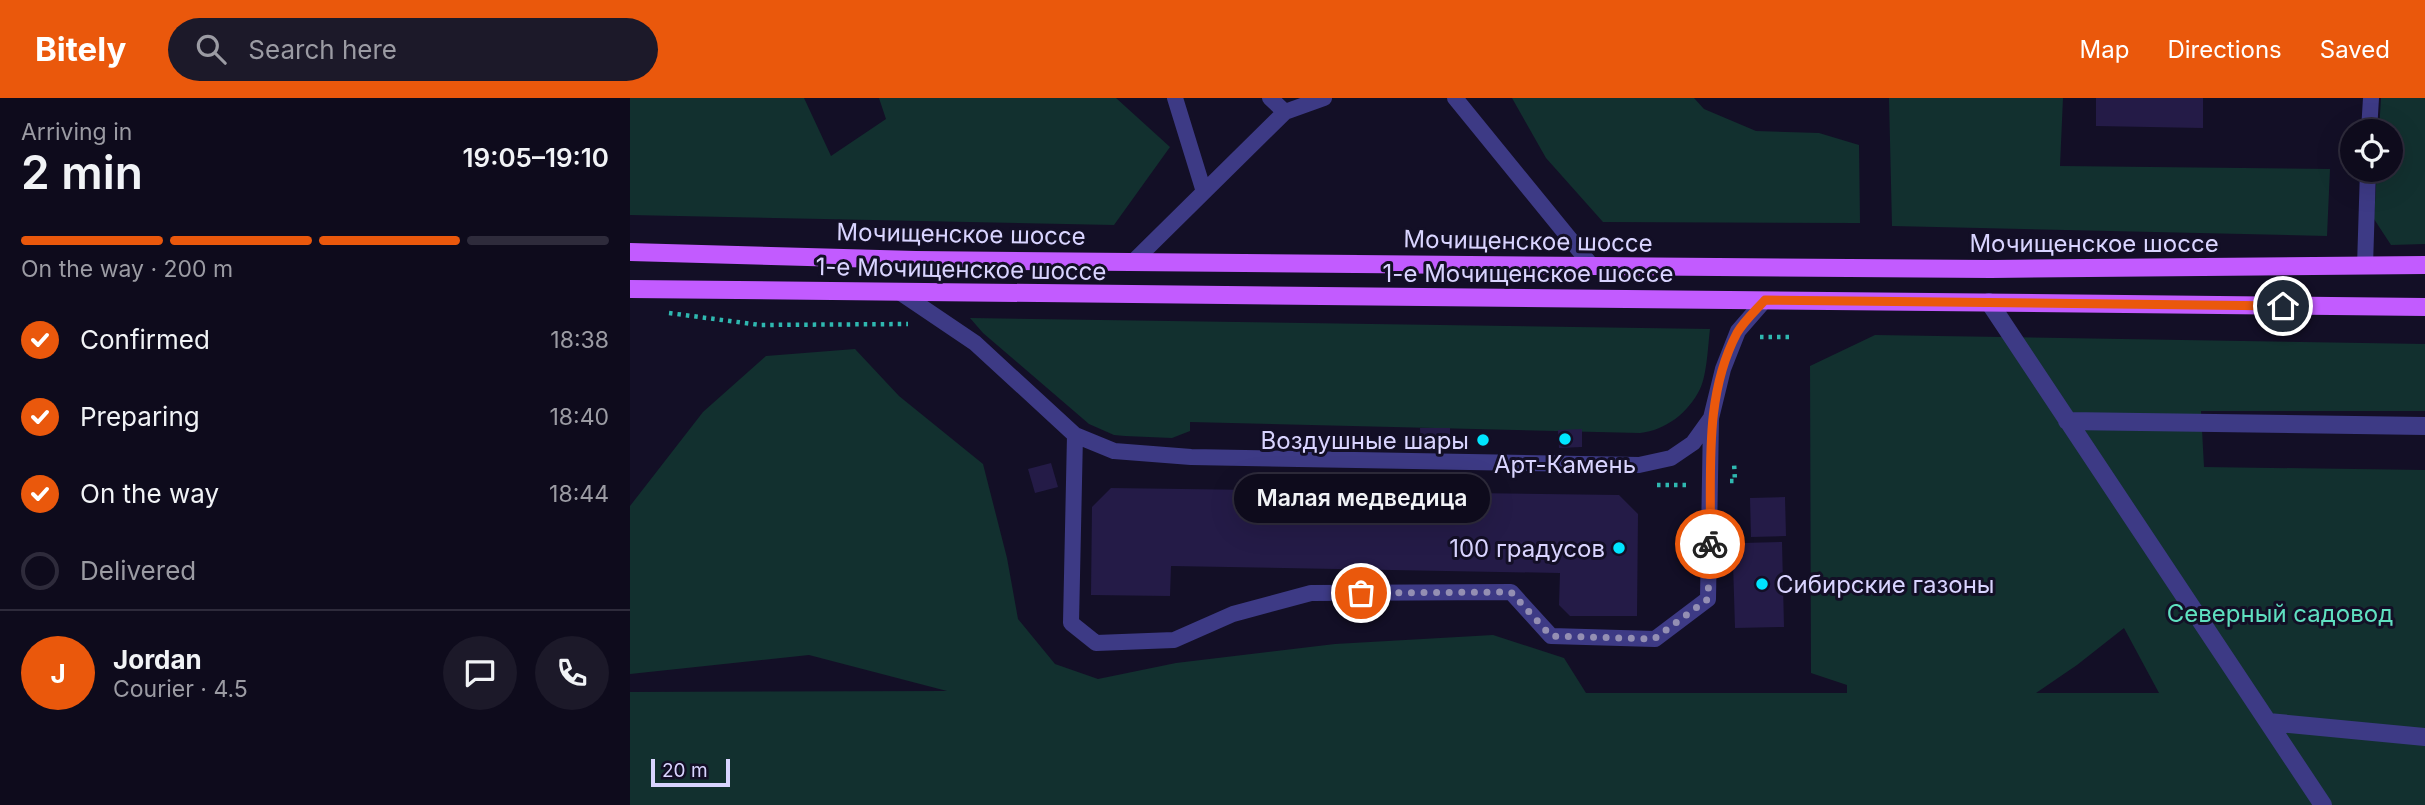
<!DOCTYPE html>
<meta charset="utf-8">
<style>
:root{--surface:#0e0b1c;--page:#1c1929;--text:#f1f3f6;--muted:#9b9ba3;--line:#2e2b3b;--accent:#ea580c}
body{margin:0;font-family:Inter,sans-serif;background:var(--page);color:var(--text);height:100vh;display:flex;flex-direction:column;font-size:26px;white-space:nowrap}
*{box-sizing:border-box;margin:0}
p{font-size:23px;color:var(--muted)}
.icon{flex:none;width:38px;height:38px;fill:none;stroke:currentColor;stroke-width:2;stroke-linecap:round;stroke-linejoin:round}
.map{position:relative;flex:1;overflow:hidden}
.sheet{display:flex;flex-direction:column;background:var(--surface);width:630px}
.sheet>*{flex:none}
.fabs{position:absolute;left:1710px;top:21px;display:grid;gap:14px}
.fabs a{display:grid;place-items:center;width:63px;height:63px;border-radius:50%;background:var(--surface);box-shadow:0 7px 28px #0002,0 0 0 2px var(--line);font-size:35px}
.scale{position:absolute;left:21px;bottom:18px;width:79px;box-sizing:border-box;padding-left:7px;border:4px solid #d9d4ff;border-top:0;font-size:19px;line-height:24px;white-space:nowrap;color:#d9d4ff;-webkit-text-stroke:5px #130f26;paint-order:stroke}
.pin{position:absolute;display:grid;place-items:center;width:60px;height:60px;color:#fff;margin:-30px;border:4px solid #fff;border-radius:50%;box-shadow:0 2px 7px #0007}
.courier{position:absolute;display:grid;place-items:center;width:70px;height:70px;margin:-35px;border:5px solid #ea580c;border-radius:50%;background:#fff;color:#222;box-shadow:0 2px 9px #0007}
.bubble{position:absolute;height:49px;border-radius:24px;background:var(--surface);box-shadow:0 7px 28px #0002,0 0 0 2px var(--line);font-size:23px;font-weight:600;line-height:49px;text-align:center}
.summary em{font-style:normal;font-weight:600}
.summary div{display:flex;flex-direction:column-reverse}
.summary{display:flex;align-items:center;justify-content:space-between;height:119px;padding:0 21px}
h1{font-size:46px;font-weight:600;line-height:52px}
.bar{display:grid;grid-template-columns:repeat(4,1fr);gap:10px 7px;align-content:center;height:84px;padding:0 21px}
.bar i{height:9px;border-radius:5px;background:var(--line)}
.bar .selected{background:var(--accent)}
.bar p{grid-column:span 4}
.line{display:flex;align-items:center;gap:18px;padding:0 21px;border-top:2px solid var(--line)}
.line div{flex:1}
.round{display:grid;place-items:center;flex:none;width:74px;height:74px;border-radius:37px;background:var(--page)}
ol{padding:0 21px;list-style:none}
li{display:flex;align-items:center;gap:21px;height:77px}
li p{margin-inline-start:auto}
li .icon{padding:7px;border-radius:50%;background:var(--accent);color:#fff;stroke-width:4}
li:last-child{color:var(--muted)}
li i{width:38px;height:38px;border:4px solid var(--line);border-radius:50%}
header{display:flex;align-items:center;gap:42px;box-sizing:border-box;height:98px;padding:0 35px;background:var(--accent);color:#fff}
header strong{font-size:33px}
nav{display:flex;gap:38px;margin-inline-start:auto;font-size:24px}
.search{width:490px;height:63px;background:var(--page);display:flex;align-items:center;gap:18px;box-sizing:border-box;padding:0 24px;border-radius:38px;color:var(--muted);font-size:26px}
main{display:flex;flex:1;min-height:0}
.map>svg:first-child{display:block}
.green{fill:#12302f;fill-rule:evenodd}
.building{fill:#241b47}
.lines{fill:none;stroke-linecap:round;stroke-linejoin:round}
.path{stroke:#2fb8b0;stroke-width:4.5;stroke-dasharray:3.5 5;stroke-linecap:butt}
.lane{stroke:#3d3a85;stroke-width:16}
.street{stroke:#3d3a85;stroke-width:18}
.primary{stroke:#c25bff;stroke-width:18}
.done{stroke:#948fb3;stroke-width:7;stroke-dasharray:0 12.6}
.route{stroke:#ea580c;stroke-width:9}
.poi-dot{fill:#00e5ff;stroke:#130f26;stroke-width:2.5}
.labels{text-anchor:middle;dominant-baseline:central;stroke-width:6;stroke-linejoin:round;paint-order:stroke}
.street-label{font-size:24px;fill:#d9d4ff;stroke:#130f26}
.poi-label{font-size:24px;fill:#d9d4ff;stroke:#130f26;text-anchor:end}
.park-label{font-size:24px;fill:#5fe0c0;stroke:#130f26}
</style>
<header>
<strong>Bitely</strong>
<div class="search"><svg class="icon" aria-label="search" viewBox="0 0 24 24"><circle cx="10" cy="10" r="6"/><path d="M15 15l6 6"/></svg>Search here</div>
<nav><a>Map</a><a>Directions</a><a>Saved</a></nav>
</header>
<main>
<section class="sheet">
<div class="summary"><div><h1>2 min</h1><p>Arriving in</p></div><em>19:05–19:10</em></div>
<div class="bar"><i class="selected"></i><i class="selected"></i><i class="selected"></i><i></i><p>On the way · 200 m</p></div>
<ol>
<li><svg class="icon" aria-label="check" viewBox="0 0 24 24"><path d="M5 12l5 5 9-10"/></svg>Confirmed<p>18:38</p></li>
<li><svg class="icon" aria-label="check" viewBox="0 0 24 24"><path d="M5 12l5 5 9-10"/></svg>Preparing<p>18:40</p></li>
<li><svg class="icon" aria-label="check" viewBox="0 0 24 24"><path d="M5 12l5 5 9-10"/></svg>On the way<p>18:44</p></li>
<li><i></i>Delivered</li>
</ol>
<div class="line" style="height:126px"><b class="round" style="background:var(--accent);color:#fff">J</b><div><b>Jordan</b><p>Courier · 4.5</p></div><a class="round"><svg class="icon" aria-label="chat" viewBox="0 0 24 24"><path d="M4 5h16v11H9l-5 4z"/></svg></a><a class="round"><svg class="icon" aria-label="phone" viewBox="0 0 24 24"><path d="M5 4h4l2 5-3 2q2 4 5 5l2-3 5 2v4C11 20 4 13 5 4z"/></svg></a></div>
</section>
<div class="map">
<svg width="1795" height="707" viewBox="0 0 1795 707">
<rect width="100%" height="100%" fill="#130f26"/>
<path class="green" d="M0,0h174l27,58 55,-37 -7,-21h237l54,49 -56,78 -484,-10z
M882,0h182l10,11 52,22 63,2 40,12 1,78 -257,-1 -57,-64z
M1259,0h174l-3,68 270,3 -3,67 -435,-10z
M1751,0h44v146l-34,1 -17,-26 3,-49h13v-39h-11z
M340,220l740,11c-2,16 -3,46 -10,60 -12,24 -34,41 -60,44l-450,-11v9l-18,7 -47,-2 -11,-1 -25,-11 -106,-91z
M1245,237l550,9v67h-224l3,56 221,3v335h-1795v-113l317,-1 -138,-36 -179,19v-168l73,-94 63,-56 89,-7 44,47 84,68 24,94 11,61 37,45 43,15 78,-16 159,-19 158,-9 71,23 22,35h261v-8l-36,-12 -1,-307zM1494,530l35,65h-123l41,-28z"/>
<path class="building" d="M1466,0h107v30l-107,-2z
M790,330h30v22h-29z
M952,331v18l-23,1 -1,-18z
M421,365l7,24 -23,6 -7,-24z
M481,390l508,7 19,19 -1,102h-67l-11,-11 1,-32 -389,-7 -1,30 -79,-1 1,-88z
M1155,399l1,39 -35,1 -1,-39z
M1102,432h11v13l39,-1 2,85 -49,1z"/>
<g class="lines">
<path class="path" d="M39,215l91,12 148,-1
M1130,239h34
M1100,383h5l-1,-19
M1027,387h33"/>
<path class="lane" d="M545,0l29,94
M640,0l15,14
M825,0l137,168
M1739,33l2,-33
M504,163l151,-149 39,-14
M1735,168l3,-96
M271,195l74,50 100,92 39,16 77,6 448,8 32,-7 22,-15 18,-25 12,-49 15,-38 27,-31
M445,337l-4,188 25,20 78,-3 59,-26 78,-21 200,-1 40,44 104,3 53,-40 3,-181"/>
<path class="street" d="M1359,204l334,503
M1437,323l358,5
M1638,624l157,15"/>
<path class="primary" d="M0,154l286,8 676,6 399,3 434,-4
M0,191l1795,18"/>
</g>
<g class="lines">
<path class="done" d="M731,495l150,-1 40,44 103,3 54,-40 2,-55"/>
<path class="route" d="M1080,446c2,-71 -7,-147 27,-211 7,-12 19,-23 28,-33l518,6"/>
</g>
<g class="poi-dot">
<circle cx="935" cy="341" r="7"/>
<circle cx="853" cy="342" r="7"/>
<circle cx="989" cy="450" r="7"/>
<circle cx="1132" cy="486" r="7"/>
</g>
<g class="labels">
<g class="street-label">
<text transform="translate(331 136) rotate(1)">Мочищенское шоссе</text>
<text transform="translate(898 143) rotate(1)">Мочищенское шоссе</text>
<text x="1464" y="145">Мочищенское шоссе</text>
<text transform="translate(331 171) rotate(1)">1-е Мочищенское шоссе</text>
<text x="898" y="175">1-е Мочищенское шоссе</text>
</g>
<g class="poi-label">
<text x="839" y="342">Воздушные шары</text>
<text x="935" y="366" text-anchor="middle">Арт-Камень</text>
<text x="975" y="450">100 градусов</text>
<text x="1146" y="486" text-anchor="start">Сибирские газоны</text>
</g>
<g class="park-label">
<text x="1650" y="515">Северный садовод</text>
</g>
</g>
</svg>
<div class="fabs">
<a><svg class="icon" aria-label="locate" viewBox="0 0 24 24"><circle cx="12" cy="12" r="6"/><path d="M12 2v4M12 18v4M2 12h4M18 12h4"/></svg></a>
</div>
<div class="scale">20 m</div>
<div class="pin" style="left:731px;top:495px;background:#ea580c"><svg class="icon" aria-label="bag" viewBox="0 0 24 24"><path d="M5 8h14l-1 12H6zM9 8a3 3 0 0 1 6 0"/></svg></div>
<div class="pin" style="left:1653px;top:208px;background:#1f2937"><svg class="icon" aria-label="home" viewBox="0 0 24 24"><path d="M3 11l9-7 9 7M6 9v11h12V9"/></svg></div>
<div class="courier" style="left:1080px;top:446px"><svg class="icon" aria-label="bike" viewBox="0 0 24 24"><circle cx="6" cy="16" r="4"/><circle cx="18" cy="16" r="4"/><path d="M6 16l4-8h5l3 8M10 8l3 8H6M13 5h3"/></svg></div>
<div class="bubble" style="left:604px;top:376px;width:256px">Малая медведица</div>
</div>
</main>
